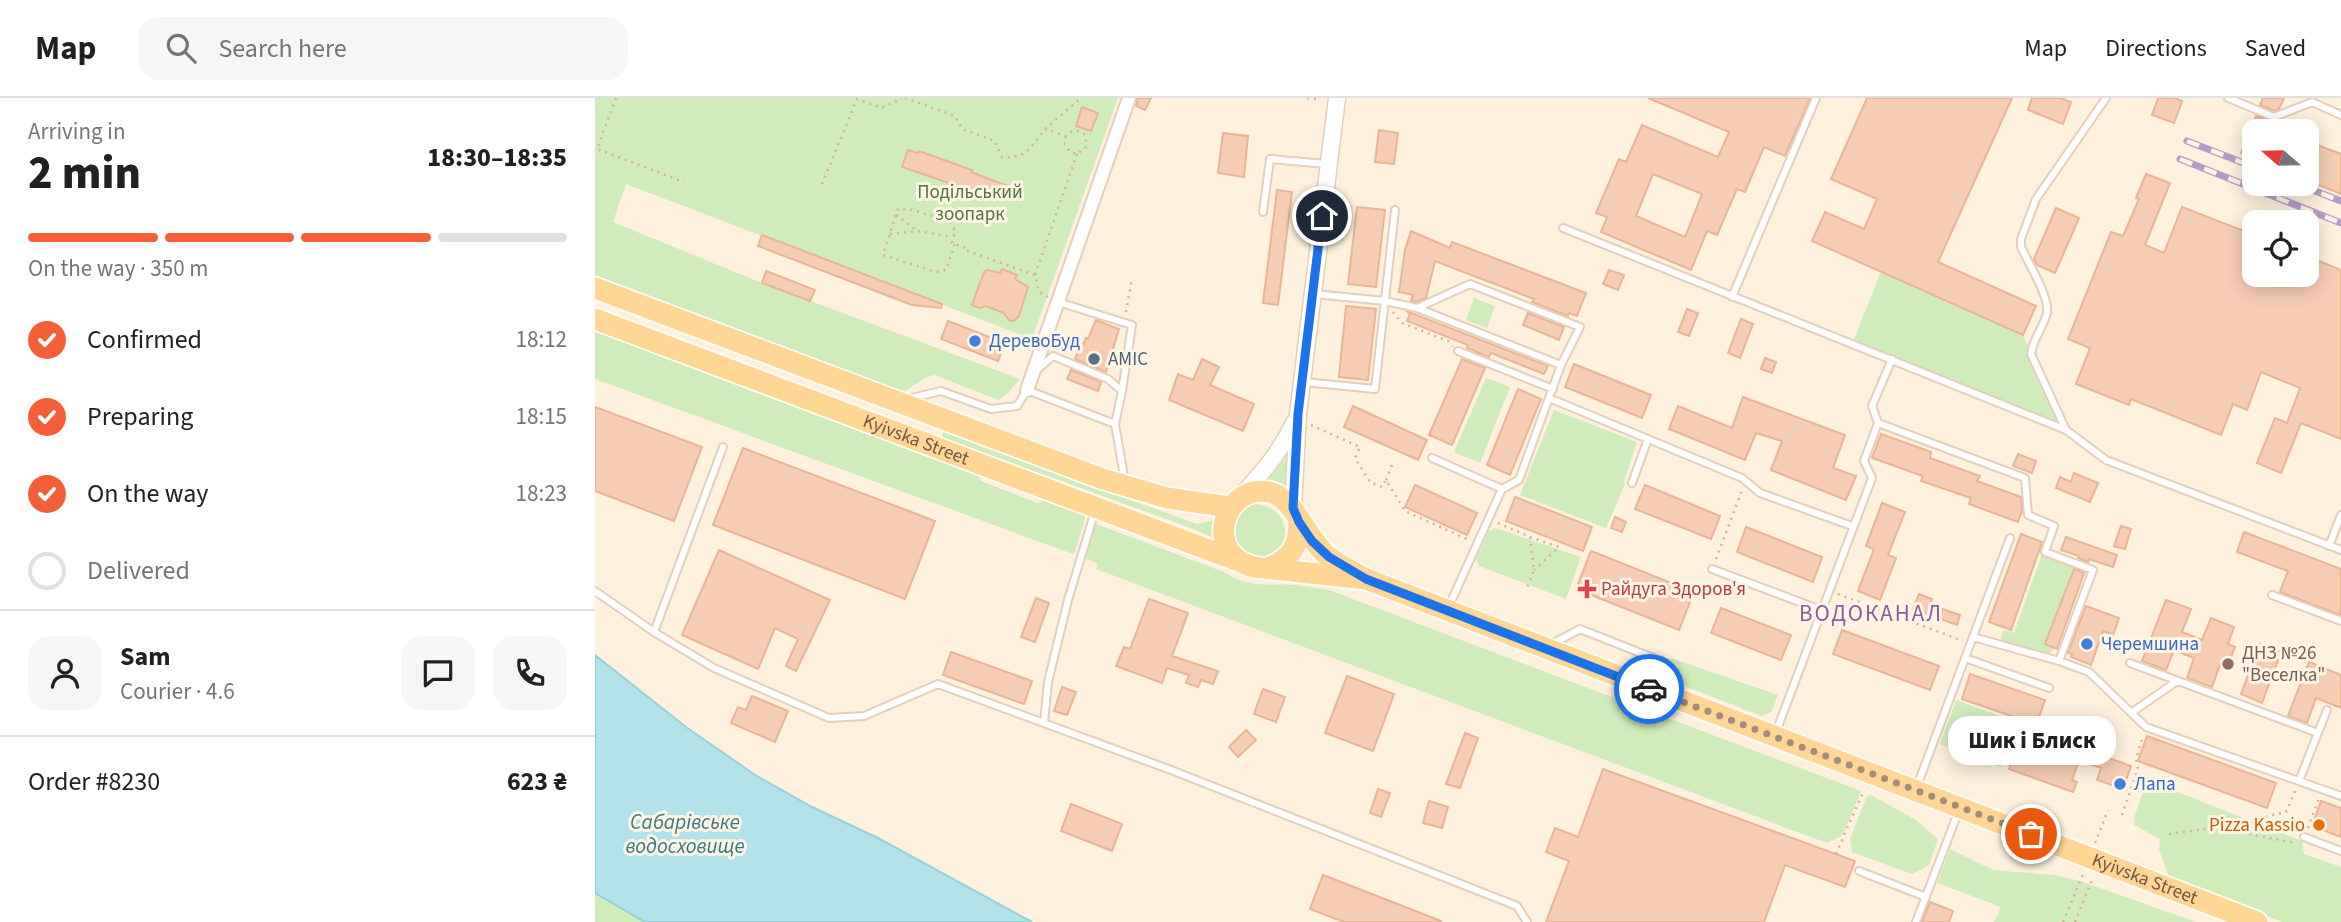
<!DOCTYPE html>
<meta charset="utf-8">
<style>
:root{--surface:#fff;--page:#f6f6f6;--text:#202124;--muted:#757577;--line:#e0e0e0;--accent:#f45f37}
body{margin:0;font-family:"Source Sans 3",sans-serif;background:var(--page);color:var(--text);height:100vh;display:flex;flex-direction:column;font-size:26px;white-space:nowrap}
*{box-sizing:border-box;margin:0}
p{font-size:23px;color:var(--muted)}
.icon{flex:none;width:38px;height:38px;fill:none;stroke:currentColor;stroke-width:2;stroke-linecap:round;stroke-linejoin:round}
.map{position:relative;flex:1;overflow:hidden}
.side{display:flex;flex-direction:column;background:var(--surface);width:595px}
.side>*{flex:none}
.needle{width:46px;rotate:290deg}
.fabs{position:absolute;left:1647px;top:21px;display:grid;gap:14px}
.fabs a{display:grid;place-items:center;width:77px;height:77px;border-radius:14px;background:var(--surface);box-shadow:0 4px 18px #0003;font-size:35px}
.pin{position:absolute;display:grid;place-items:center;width:60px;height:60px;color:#fff;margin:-30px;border:4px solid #fff;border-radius:50%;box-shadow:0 2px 7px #0007}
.courier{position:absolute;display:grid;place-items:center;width:70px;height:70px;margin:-35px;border:5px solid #1a73e8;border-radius:50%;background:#fff;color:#222;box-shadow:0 2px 9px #0007}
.bubble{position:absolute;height:49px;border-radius:21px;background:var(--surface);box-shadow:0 4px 18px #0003;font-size:23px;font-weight:800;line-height:49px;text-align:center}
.headline em{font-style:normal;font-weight:800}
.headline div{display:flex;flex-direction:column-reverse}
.headline{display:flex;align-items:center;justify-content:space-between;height:119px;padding:0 28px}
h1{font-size:46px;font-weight:800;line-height:52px}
.bar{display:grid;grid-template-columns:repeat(4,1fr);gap:10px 7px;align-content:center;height:84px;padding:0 28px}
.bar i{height:9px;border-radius:5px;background:var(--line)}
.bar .active{background:var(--accent)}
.bar p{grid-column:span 4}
.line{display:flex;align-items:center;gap:18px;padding:0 28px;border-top:2px solid var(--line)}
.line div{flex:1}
.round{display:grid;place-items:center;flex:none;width:74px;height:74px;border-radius:21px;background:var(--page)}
ol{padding:0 28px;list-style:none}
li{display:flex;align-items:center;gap:21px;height:77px}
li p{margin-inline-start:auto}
li .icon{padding:7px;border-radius:50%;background:var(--accent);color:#fff;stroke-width:4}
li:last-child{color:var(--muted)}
li i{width:38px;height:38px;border:4px solid var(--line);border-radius:50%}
header{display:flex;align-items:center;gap:42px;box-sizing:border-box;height:98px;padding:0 35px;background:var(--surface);border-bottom:2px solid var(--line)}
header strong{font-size:33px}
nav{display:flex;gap:38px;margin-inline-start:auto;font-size:24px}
.search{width:490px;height:63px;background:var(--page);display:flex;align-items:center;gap:18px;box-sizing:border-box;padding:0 24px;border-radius:21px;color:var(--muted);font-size:26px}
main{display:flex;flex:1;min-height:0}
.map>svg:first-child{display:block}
.green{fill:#d0ecbb}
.water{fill:#b1e1e9;stroke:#96d1db;stroke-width:2}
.building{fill:#f6cdb3;stroke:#eab392;stroke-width:2;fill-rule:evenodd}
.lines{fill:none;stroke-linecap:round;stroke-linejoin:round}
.service-casing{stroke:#e5cebc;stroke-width:10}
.minor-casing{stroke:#e5cebc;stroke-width:16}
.tertiary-casing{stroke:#e5cebc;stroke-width:19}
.primary-casing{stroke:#fff;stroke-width:24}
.path{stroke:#dab096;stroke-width:2.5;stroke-dasharray:2 5;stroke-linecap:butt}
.service{stroke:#fff;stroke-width:6}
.minor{stroke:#fff;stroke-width:12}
.tertiary{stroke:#fff;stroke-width:16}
.primary{stroke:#ffd694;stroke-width:21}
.rail-casing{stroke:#b39dc7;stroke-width:7}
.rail{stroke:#fff5e6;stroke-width:4.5;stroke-dasharray:13;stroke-linecap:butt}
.done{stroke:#a68c7a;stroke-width:7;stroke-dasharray:0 12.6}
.route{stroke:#1a73e8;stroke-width:9}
.shop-dot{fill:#3f7fe0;stroke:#fff5e6;stroke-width:2.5}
.service-dot{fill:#5c6f8a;stroke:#fff5e6;stroke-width:2.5}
.health-dot{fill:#e0444e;stroke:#fff5e6;stroke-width:2.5}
.education-dot{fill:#8d6e63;stroke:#fff5e6;stroke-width:2.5}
.food-dot{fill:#e8710a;stroke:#fff5e6;stroke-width:2.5}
.labels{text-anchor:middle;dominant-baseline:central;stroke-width:6;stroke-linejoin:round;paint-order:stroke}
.park-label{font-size:19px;fill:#4c7739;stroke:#fff5e6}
.shop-label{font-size:19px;fill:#366cbe;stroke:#fff5e6;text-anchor:start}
.service-label{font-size:19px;fill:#4e5e75;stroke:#fff5e6;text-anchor:start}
.street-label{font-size:19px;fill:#765544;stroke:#fff5e6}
.health-label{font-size:19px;fill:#be3a42;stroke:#fff5e6;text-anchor:start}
.education-label{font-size:19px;fill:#785e54;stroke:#fff5e6;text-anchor:start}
.food-label{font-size:19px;fill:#c56008;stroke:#fff5e6;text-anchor:end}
.water-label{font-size:21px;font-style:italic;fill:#397984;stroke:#fff5e6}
.quarter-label{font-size:23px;letter-spacing:2px;fill:#855f9a;stroke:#fff5e6}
</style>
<header>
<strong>Map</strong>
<div class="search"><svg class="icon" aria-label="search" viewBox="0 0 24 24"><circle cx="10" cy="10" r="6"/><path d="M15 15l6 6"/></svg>Search here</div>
<nav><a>Map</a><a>Directions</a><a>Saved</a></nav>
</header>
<main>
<section class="side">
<div class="headline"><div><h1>2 min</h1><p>Arriving in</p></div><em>18:30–18:35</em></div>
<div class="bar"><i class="active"></i><i class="active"></i><i class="active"></i><i></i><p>On the way · 350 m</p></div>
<ol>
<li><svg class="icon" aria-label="check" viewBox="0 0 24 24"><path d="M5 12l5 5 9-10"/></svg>Confirmed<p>18:12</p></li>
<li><svg class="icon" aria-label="check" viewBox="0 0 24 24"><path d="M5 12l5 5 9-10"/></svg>Preparing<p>18:15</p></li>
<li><svg class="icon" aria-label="check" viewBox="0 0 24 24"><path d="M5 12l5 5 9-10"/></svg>On the way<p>18:23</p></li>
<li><i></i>Delivered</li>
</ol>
<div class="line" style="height:126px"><a class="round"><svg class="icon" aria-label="person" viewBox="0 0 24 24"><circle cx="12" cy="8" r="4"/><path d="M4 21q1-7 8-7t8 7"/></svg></a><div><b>Sam</b><p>Courier · 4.6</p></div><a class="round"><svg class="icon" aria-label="chat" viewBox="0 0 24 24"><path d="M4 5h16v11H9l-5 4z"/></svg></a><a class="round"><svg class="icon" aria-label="phone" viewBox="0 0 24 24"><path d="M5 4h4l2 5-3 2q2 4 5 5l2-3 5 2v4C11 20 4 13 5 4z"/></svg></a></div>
<div class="line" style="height:91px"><div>Order #8230</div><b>623 ₴</b></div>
</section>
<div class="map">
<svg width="1746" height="824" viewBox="0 0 1746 824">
<rect width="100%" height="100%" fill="#fef1dd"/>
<path class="green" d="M0,0h523l-86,241 -406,-155 -13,38 149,61 258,96 -11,13 -10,8 -65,-25 -9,3 -24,16 -306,-115z
M1286,174l142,63 43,95 -214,-86z
M879,200l21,8 -8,22 -21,-8z
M0,232l382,143 4,8 56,22 10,-3 39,15 -11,37 -2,2 -478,-175z
M891,280l24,9 -30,76 -26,-11z
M959,312l83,32 -13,39 1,3 -19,44 -86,-33z
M348,334l254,92 17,-4v18l-20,-9 -251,-91z
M698,351l-4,37 -20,-7z
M659,406c32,2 42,34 17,54l-33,-2 -10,-31 17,-19z
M501,426l128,48c27,17 42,11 71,13 11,1 22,3 34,5l532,201 -18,44 -16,8 -731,-274 2,-5 -14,-6z
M900,430l86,29 -15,42 -87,-33 -3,-7 13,-28z
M1447,456l33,12 -30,78 10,4 -6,6 -49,-13 4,-11 10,3z
M1076,560l107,37 -7,17 -9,4 -83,-32 -9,-22z
M1361,602l66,24 -12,28 -4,-1 -5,16 -61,-23z
M1562,686l145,57 2,13 37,13v55h-59l-113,-44 -10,-29 1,-10 -26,-14 1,-10 8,-23 5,1 2,-5 5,1z
M1276,697l45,25 22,19 -9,26 -17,9 -60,-22 -2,-13 17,-43z
M1355,751l43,21 61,5 26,6 116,41h-202l7,-15 -64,-24z
M0,795l50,29h-50z"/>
<path class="water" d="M0,557l91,72 69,48 57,32 66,31 154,84h-387l-50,-29z"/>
<path class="building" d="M543,0h13l-6,12 -9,-4z
M1053,0h162l-25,58 -21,-9 -19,45 -8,-3 -20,46 -10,-4 -16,39 -90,-38 6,-15 -11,-4 23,-54 7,3 16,-37 76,32 11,-25zM1058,76l49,20 -17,43 -49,-21z
M1272,0h145l-74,164 98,44 -13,29 -211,-94 13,-29 39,17 13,-30 -46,-20z
M1437,0h28l11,4 -8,22 -35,-14z
M1563,0h17l7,3 -8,22 -22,-8z
M1668,0h21l-5,11 -5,2 -14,-6z
M487,9l16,6 -7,18 -15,-5z
M1661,18l18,6 -4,9h-16v28l-13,-6z
M784,32l19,3 -4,31 -19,-2z
M628,35l25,3 -4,41 -26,-4z
M1712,43l34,13v40l-34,-14z
M313,52l10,3 1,-2 53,19 -1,2 10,4 30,11 -4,11 -30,-10 -2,4 -73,-25z
M1551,76l24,9 -25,62 19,8 18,-46 72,28v40h53v-19l34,14v169l-40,-16 -20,50 -24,-10 18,-45 12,5 13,-35 -39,-16 -14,38 -14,-6 -12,31 -90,-36 -2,6 -53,-21 14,-36 -22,-9 43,-107 12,4 16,-37 -3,-1z
M682,92l15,2 -14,113 -15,-2z
M762,109l28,3 -9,77 -28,-3z
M1461,110l23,10 -24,55 -18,-8 -3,-6z
M816,133l39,17 2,-6 134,51 -9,23 -8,-3 -1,3 -36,-14 2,-3 -99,-38 -9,37 -10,4 -5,-1 2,-6 -14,-3 6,-42z
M167,137l180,69 -1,4 -29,-3 -154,-59z
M407,171l15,6 -2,4 13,8 -9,29 -5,5 -5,-1 -5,-7 -18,-7 -7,2 -7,-3 12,-33 4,-2 12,3z
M1014,172l15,5 -6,15 -15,-6z
M171,173l49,19 -5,11 -48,-18z
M751,208l30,3 -8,71 -29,-3z
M1092,211l11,4 -9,23 -11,-4z
M811,213l142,55 -4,8 -53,-21 -2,4 -22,-9 1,-3 -61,-24 3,-7z
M933,215l36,14 -5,13 -36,-15z
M1146,221l12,5 -13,34 -12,-5z
M501,222l23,9 -13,43 -31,-13 6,-15 2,1 3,-7 2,1z
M353,223l57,22 -7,18 -57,-22z
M1170,260l11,4 -4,11 -11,-4z
M607,261l17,8 -9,18 44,19 -11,27 -74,-31 9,-26 15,6z
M867,261l23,9 -33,77 -23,-10z
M979,266l77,31 -9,23 -77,-31z
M476,272l30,12 -3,9 -31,-12z
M923,291l23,10 -31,76 -23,-10z
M1148,299l102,38 -12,33 23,8 -10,24 -75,-30 11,-29 -26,-8 -11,27 -76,-31 9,-23 54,22z
M758,308l74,34 -9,20 -74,-33z
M0,309l107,40 -28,74 -79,-30z
M1286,336l50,18 -1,6 50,18 -3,5 44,16 1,14 -4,11 -49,-18 2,-6 -50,-17 2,-5 -51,-18z
M148,350l192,73 -30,78 -192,-74z
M1423,356l18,7 -4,12 -19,-7z
M1479,375l24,10 -8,19 -34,-14 4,-11 11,5z
M820,387l62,28 -10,22 -62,-28z
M1050,387l75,31 -9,23 -76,-30z
M920,399l77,30 -9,24 -77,-30z
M1287,405l23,9 -17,43 8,3 -16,42 -22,-9 16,-42 -8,-3z
M1020,419l11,5 -4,10 -11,-4z
M1526,428l10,3 -6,20 -11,-3z
M1151,429l76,30 -9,25 -76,-30z
M1649,434l97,37v46l-61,-23 8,-21 -51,-19z
M1426,436l21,8 -31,88 -22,-8z
M1471,439l51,18 -4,12 -24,-8 -1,3 -10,-4 1,-2 -18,-6z
M124,452l111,50 -34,71 -10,-5 12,-27 -23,-11 -17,41 -76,-34z
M996,453l103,41 -15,38 -103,-41z
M1479,471l10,4 -27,76 -12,-5z
M1324,496l13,5 -2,6 30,10 -3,10 -44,-16z
M441,500l13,5 -14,39 -14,-5z
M554,501l39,14 -16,43 46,15 -5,13 -12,-4 -3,7 -12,-4 3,-8 -22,-7 -5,15 -46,-17 8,-19 6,2z
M1571,502l25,9 -9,23 20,8 9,-22 23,9 -6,17 7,3 -7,18 -7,-3 -9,25 -25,-9 7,-20 -20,-8 -8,20 -24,-9z
M1491,508l33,12 -6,17 -10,-4 -12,34 -20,-8 1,-3 -4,-1z
M1126,510l70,27 -10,25 -70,-27z
M1247,532l97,36 -9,24 -97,-36z
M1665,546l21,8 -19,51 -21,-9z
M356,554l81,29 -8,23 -81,-29z
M1714,564l32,13v33l-25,-10 -9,25 -19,-7z
M1375,576l75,26 -7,20 24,9 -4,11 26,9 4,-11 22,8 -4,11 25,9 -8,23 -26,-9 4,-12 -22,-8 -7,20 5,2 -4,10 -64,-23 17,-48 -64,-22z
M752,578l47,18 -21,57 -48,-18z
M467,589l14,5 -9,23 -13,-4z
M668,591l22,8 -9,25 -22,-8z
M157,598l36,15 -13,31 -44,-19 7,-16 8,3z
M651,632l10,10 -18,17 -9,-10z
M870,635l13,5 -18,50 -14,-4z
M1552,638l129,47 -9,25 -129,-47z
M1008,671l252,92 -10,26 -60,-22 -21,57h-218l23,-61 -23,-9 9,-24 23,9z
M783,691l12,4 -9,24 -11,-4z
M834,703l19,6 -6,21 -19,-5z
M1726,703l20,7v29l-29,-11z
M476,706l51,20 -10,27 -51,-20z
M728,777l118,46 -1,1h-96l-34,-13z
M1335,804l23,9 -4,11h-27z"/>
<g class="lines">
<defs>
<path id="service" d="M1633,0l46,19 38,-15 29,13
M668,114l7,-53 56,5
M968,130l503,202 40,30 235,90
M719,196l71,7 32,7 144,57
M1137,199l84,-199
M463,204l74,23 -10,66
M822,210l53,-24 110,43 -19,38 -42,115 -17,9
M863,253l95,38
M1297,261l-20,47 6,17 147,55 3,37 26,11 -9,26 48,18 -34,91
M443,271l15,-13 55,23 14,12 -7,33
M709,284l71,7 20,-179
M954,300l193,80 18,15 92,33
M312,301l34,-8 50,18 26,-3 10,-16 88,34 10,58
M1471,332l-35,-76c2,-15 12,-26 16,-41 3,-15 -19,-51 -26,-66v-8l15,-40 70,-101
M837,360l70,31 -53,117
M1037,385l16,-44
M1734,448l12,-31
M1117,471l109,41
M0,493l59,41 60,36 115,50 35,-2 74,-32 233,86 346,136 10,16
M1677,497l69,26
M59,534l69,-185
M1378,539l86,24 30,11 57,55 195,69
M955,547l30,-16 86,34 10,29
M1370,560l84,30
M1535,565l188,70
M1536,615l46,-32
M449,625l4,-41 20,-82 27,-89
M1181,634l96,-254 -8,-17 14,-38
M1704,683l28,-71
M1321,691l94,-251
M1709,739l37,14
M1264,773l67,26
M1321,824l43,-112"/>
<path id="minor" d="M432,292l102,-292"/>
<path id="tertiary" d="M647,397c21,-23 39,-44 52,-72
M698,410l5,-94 39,-316"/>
<g id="primary">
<path d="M0,190l508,191 64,19 63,9"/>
<path id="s1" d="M0,221l643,242"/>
<path d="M673,470c23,-9 31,-22 31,-46"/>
<path id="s2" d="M771,481l-113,-12c-5,-2 -11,-4 -15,-7 -31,-23 -8,-76 31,-68 26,5 37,48 60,65 11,9 25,15 37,22l891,343"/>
</g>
</defs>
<use href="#service" class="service-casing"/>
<use href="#minor" class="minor-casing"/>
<use href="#tertiary" class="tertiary-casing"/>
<use href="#primary" class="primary-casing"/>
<path class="path" d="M21,0l-19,51 87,33
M310,0l50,18 7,13 33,12 7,16c26,2 29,-11 43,-28l21,7c6,-7 14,-7 20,0v11l-9,7 -7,-2 -6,-9 2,-7
M712,0l14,2
M450,31l36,-31
M227,86l35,-85 25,9 20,-10
M301,117l20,15
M295,136l28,-3 34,6
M360,146l-9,26 -10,2 -53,-17 15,-46 15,1 38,12 4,9 -3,12 17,6 -1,2 67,24
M453,199l-9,-5 -4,-17 42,-121
M531,214l6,-34
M798,214l9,11 46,18 5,5
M716,327l49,22 -5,11 15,24 12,5 4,-7 19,31 64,29
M791,382l6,-15
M903,425l32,14 4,33 -7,18
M935,439l29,10 -25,23
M1121,461l26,-69
M1243,496l125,47
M1527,717l16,-46 -2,-10 7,-23
M1635,727l19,9 42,8 6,-2
M1713,730l11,-30
M1574,736l58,-8 59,-14 10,-23
M1500,745l13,-33
M1241,756l28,-64
M1468,824l21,-50
M1480,824l17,-42"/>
<use href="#service" class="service"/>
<use href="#minor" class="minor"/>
<use href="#tertiary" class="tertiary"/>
<use href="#primary" class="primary"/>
<defs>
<path id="rail" d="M1592,43l67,26
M1585,61l161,64
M1702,86l44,17"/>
</defs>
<use href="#rail" class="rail-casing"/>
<use href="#rail" class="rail"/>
</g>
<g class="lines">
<path class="done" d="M1054,591l382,145"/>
<path class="route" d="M727,118l-24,198 -5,94 6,14 13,19 17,16 37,22 283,110"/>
</g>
<g class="shop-dot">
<circle cx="380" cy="243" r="7"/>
<circle cx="1492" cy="546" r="7"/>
<circle cx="1525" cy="686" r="7"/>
</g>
<circle class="service-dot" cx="499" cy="261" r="7"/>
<path class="health-dot" d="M988.5 480.5h7v7h7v7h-7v7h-7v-7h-7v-7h7z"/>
<circle class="education-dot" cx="1633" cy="566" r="7"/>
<circle class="food-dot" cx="1724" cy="727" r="7"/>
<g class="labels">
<g class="park-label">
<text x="375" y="94">Подільський<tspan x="375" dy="22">зоопарк</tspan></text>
</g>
<g class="shop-label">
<text x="394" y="243">ДеревоБуд</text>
<text x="1506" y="546">Черемшина</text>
<text x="1539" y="686">Лапа</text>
</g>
<g class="service-label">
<text x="513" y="261">АМІС</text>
</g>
<g class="street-label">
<text stroke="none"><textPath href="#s1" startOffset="343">Kyivska Street</textPath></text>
<text stroke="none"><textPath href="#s2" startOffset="1200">Kyivska Street</textPath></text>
</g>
<g class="health-label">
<text x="1006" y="491">Райдуга Здоров'я</text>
</g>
<g class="education-label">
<text x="1647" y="555">ДНЗ №26<tspan x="1647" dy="22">"Веселка"</tspan></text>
</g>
<g class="food-label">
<text x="1710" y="727">Pizza Kassio</text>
</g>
<g class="water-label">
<text x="90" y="724">Сабарівське<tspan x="90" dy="24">водосховище</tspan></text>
</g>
<g class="quarter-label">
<text x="1276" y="515">ВОДОКАНАЛ</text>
</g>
</g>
</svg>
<div class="fabs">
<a><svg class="needle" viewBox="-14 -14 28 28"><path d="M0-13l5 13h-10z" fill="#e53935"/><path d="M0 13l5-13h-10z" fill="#757577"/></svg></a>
<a><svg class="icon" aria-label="locate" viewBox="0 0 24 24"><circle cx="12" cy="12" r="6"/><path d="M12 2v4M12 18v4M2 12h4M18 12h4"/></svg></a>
</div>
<div class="pin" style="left:1436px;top:736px;background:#ea580c"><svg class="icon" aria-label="bag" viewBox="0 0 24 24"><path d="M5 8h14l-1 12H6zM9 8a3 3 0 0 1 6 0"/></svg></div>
<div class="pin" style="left:727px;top:118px;background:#1f2937"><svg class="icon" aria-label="home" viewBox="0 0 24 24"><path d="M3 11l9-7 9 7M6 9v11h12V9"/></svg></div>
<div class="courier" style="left:1054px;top:591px"><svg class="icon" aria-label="car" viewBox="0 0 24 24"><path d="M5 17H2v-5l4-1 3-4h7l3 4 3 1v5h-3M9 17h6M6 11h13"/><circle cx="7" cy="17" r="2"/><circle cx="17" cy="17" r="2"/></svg></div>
<div class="bubble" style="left:1353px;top:618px;width:168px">Шик і Блиск</div>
</div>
</main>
